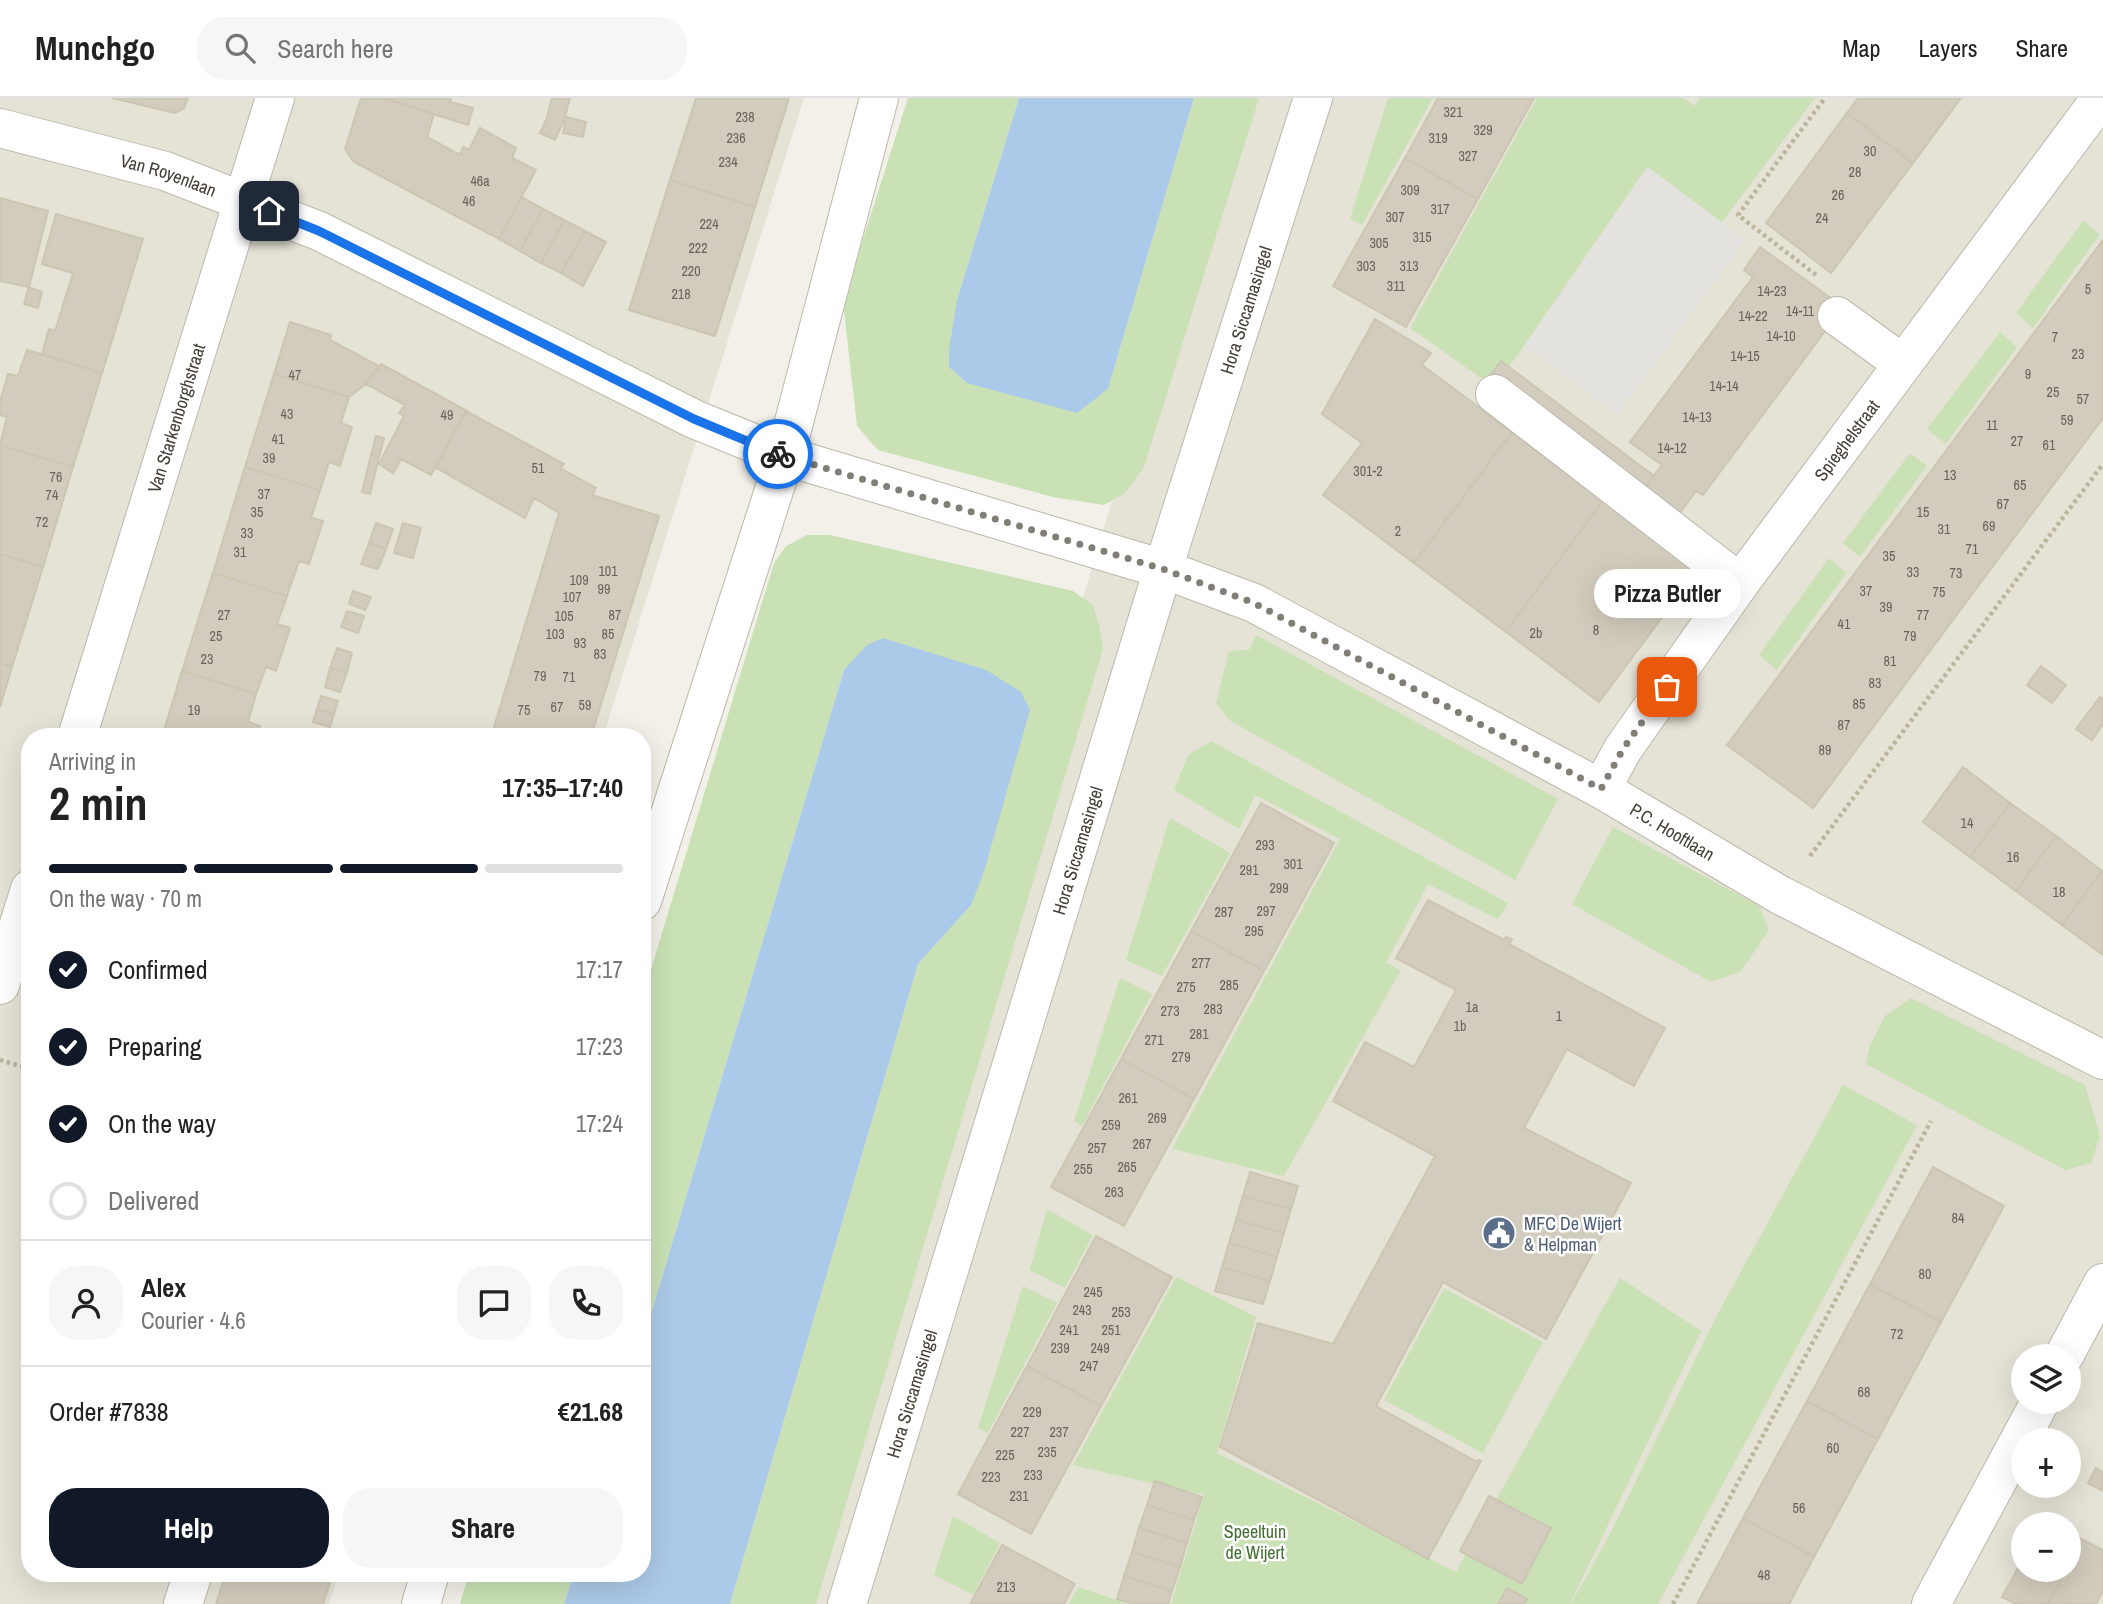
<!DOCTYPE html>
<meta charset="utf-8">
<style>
:root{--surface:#fff;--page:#f6f6f6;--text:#222;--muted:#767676;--line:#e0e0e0;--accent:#111827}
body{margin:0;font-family:"Archivo Narrow",sans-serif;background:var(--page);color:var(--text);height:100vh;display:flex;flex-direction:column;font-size:26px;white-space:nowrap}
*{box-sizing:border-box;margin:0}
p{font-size:23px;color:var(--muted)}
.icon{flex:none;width:38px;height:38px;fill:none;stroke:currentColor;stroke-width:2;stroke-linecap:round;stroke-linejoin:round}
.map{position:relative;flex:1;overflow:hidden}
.side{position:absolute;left:21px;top:630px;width:630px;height:854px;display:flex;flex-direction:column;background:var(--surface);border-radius:28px;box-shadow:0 7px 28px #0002}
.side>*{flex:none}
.controls{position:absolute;left:2011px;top:1246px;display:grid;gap:14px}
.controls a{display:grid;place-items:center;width:70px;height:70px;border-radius:50%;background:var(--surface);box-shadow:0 7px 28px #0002;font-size:35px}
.pin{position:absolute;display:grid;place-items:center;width:60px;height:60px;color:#fff;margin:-30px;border-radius:14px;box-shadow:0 4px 10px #0006}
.courier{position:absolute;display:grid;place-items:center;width:70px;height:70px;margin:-35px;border:5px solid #1a73e8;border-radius:50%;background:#fff;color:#222;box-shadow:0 2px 9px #0007}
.bubble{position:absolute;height:49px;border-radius:24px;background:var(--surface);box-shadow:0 7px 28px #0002;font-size:23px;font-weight:700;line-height:49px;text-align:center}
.summary em{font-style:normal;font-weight:700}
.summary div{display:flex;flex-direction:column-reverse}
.summary{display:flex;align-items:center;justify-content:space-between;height:119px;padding:0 28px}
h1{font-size:46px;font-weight:700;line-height:52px}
.bar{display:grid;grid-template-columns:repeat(4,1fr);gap:10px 7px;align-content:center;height:84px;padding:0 28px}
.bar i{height:9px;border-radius:5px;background:var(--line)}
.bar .on{background:var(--accent)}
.bar p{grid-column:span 4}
.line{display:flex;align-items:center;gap:18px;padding:0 28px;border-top:2px solid var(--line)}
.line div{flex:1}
.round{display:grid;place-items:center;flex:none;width:74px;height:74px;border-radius:28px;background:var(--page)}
ol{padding:0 28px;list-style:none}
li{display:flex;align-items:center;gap:21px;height:77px}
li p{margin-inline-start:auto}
li .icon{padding:7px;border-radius:50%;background:var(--accent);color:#fff;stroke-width:4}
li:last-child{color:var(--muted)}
li i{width:38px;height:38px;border:4px solid var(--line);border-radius:50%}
.cta{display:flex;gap:14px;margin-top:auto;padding:14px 28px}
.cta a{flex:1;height:80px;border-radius:28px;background:var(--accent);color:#fff;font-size:28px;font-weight:700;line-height:80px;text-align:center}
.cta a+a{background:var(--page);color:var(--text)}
header{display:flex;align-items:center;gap:42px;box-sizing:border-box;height:98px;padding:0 35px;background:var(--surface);border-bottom:2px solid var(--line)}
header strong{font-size:33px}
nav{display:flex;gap:38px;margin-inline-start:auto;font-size:24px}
.search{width:490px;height:63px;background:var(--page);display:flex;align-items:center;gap:18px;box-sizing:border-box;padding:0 24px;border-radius:28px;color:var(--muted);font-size:26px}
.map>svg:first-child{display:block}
.residential{fill:#e5e2d6;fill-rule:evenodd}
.green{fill:#c9e1b5}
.parking{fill:#e3e2df}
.water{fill:#abc9e8}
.building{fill:#d2ccbe;stroke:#ccc5b2;stroke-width:2}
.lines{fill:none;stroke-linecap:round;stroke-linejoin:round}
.minor-casing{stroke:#bcb8ab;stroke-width:40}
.path{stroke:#bcb59e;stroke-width:4.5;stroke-dasharray:3.5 3.5;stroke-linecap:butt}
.minor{stroke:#fff;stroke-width:38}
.done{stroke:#817e75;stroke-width:7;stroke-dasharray:0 12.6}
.route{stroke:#1a73e8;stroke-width:9}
.labels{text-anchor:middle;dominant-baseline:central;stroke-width:5;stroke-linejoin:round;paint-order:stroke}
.number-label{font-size:14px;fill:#686359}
.street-label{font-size:18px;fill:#444037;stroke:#fff}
.service-label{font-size:18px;fill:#4e5e75;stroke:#fff;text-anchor:start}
.park-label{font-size:18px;fill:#426f31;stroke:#fff}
</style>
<header>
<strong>Munchgo</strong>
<div class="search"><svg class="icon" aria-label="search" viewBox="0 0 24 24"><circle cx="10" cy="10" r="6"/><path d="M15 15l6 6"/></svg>Search here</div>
<nav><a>Map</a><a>Layers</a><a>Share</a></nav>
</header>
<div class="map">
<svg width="2103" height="1506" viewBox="0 0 2103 1506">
<rect width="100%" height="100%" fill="#f2f0e8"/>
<path class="residential" d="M0,0h804l-201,639h-573v836h309l-10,31h-329z
M1232,0h871v1506h-1320zM2023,1258h45v46h-45zM2023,1342h45v46h-45zM2023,1426h45v46h-45z"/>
<path class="green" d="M908,0h111l-62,202 151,89 86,-291h65l-115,369 -19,26 -21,12 -51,-8 -175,-47 -21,-24 -14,-124z
M1388,0h45l-71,127 -12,-6z
M1537,0h147l10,8 6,-8h115l-93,124 -75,-55 -123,179 -30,41 -84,-59z
M2083,123l17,13 -67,94 -17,-15z
M2000,234l17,15 -71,97 -19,-15z
M1910,355l17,13 -67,91 -17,-14z
M807,437h23l243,56 20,14 6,21 4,23 -287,955h-86l188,-640 53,-59 -127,-235 -202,674v-345l132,-436 12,-17z
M1829,460l17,15 -69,97 -18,-15z
M1256,537l302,164 -43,81 -286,-160 -13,-17 13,-52 20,-1z
M1211,643l297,162 -10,16 -70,-35 -42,79 15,7 -117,206 -112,-27 168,-310 -85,-44 -16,34 -65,-39 14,-35z
M1170,720l60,35 -68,123 -36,-16z
M1613,729l146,79 10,24 -28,41 -30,11 -139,-78z
M1120,880l32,16 -70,132 -8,-5z
M1911,900l174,87 15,51 -9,27 -26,7 -199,-106 4,-18 15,-30z
M1843,987l74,40 -259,479h-87l40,-72 104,-213z
M1047,1111l46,26 -28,53 -35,-18z
M1176,1179l80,40 -39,136 239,119 164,-294 81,53 -131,273h-399l33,-109 -131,-30z
M1023,1188l34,17 -69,130 -10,-5z
M1444,1190l99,54 -60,111 -99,-53z
M953,1418l47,27 -27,52 -39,-20z
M469,1475h105l-10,31h-104z
M1078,1489l50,17h-59z"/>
<path class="parking" d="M1648,69l97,73 -128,175 -93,-69z"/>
<path class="water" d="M1019,0h175l-86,291 -31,24 -110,-30 -18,-16v-17l8,-50z
M883,540l103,32 35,22 9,18 -47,165 -12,30 -53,59 -188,640h-166l10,-31h68v-229l202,-674 23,-25z"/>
<path class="building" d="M112,0h76l-4,10 -9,5z
M361,0h22l51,16 -7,23 33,18 3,-8 6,3 11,-22 36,20 -4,10 24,12 -37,69 -145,-77 -9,-13z
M383,0h68l-1,4 23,6 -5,17z
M552,0h18l-6,22 -9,20 -15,-7 7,-15z
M696,0h93l-34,109 -85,-27z
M1438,0h96l-56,101 -73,-41z
M1858,0h103l-48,65 -66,-50z
M1847,15l66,50 -82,110 -65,-50z
M566,19l20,5 -3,15 -20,-4z
M1405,60l73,41 -72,128 -73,-41z
M670,82l85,27 -40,129 -86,-26z
M521,99l22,12 -23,42 -21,-12z
M0,100l48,13 -19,76 -29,-6z
M543,111l21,11 -23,43 -21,-12z
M56,116l87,25 -41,134 -60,-19 7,-25 6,2 18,-58 -31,-9z
M564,122l21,11 -24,42 -20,-10z
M585,133l21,11 -23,44 -22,-13z
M2103,142v178l-290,390 -86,-63z
M1760,149l83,60 -140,188 -7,-4 -22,30 -35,-25 23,-31 -32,-23 123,-165 -9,-7z
M29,189l13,5 -4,16 -14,-4z
M1375,221l56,34 -9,12 90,67 -98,131 -91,-68 39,-52 -40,-29z
M290,224l41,13 -1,5 49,26 -13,18 -17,13 -75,-23z
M27,252l75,23 -29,94 -73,-22 7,-28 -7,-2v-13l8,-28 10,2z
M1501,263l153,115 -15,20 -153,-115z
M381,266l86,47 -36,64 -30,-16 -8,14 -14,-9 25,-48 -5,-3 6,-8 -39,-21z
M274,276l75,23 -8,26 11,4 -12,39 -11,-4 -9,28 -75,-23z
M466,313l98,53 -4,4 36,20 -4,7 67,21 -68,221h-100l68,-224 -25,-15 -9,20 -90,-51z
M1512,334l91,68 -97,132 -92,-69z
M376,338l8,2 -5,19 -8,-2z
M0,347l73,22 -30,100 -43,-13z
M371,357l8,2 -9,37 -8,-2z
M245,369l75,23 -9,28 12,3 -14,43 -10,-3 -12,35 -74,-23z
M1603,402l95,69 -99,133 -93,-70z
M376,425l17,6 -7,20 -17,-6z
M403,425l18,5 -8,30 -19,-5z
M369,445l17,6 -8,20 -17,-5z
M0,456l43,13 -31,100 -12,-4z
M213,475l74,23 -10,28 13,4 -14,43 -10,-4 -10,27 -74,-23z
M353,493l18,6 -6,13 -16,-6z
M347,513l17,5 -6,17 -17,-6z
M337,550l15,5 -5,19 -17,-4z
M0,565l12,4 -12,40z
M2041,568l25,19 -14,18 -25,-18z
M330,570l17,4 -7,20 -15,-5z
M182,573l74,23 -8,28 12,4 -3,11h-95z
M321,598l17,5 -4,13 -17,-5z
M2100,599l3,2v25l-11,16 -16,-11z
M317,611l17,5 -4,13 -17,-5z
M1963,669l47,36 -40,54 -47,-35z
M1261,705l73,40 -70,128 -73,-40z
M2010,705l46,33 -40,55 -46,-34z
M2056,738l46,35 -40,54 -46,-34z
M2102,773l1,1v83l-41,-30z
M1428,802l76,40 2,-3 6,2 -3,5 156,84 -31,58 -67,-37 -43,79 107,55 -85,156 -103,-57 -67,124 101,56 1,-2 3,1 -53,98 -208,-112 38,-124 75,21 102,-188 -102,-55 32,-59 49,25 42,-77 -60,-32z
M1191,833l73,40 -70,128 -73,-40z
M1121,961l73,40 -70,127 -73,-39z
M1933,1069l71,39 -63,116 -71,-38z
M1250,1074l48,14 -7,23 -48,-13z
M1243,1098l48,13 -7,24 -48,-13z
M1236,1122l48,13 -7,24 -48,-14z
M1096,1138l76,41 -71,129 -74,-40z
M1229,1145l48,14 -7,24 -48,-14z
M1222,1169l48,14 -7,23 -48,-13z
M1870,1186l71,38 -63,117 -71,-38z
M1027,1268l74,40 -70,128 -73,-40z
M1807,1303l71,38 -64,118 -71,-39z
M2096,1370l7,4v19l-15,-8z
M1155,1383l47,16 -8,23 -47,-15z
M1489,1398l62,32 -29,56 -62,-33z
M1147,1407l47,15 -7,23 -48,-15z
M1743,1420l71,39 -25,47h-92z
M1139,1430l48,15 -7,24 -48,-15z
M2068,1434l15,8 -15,27z
M2083,1442l20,10v41l-7,13h-48z
M1002,1447l73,39 -11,20h-94z
M1132,1454l48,15 -8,24 -48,-15z
M2023,1461v11h44l-19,34h-32l-14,-7z
M226,1475h107l-10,31h-107z
M1124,1478l48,15 -4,13h-34l-17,-5z
M1507,1490l20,11 -3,5h-26z"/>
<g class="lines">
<defs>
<g id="minor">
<path id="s1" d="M0,30l165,43 154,60 375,188 91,37 378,113 91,34 347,186 179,106 323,165"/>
<path d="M1837,218l66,48"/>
<path d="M1495,296l245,189"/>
<path id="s2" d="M77,639l198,-639"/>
<path id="s3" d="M1601,691l22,-40 117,-166 361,-485"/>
<path d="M642,803l143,-445 94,-358"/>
<path d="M0,887l30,-96"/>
<path d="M2064,1258l39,-73"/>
<path d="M183,1506l10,-31"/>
<path d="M421,1506l9,-31"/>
<path id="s4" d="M847,1506l316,-1035 150,-471"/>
<path d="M1931,1506l109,-202"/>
</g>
</defs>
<use href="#minor" class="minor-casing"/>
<path class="path" d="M1816,177l-78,-60 87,-117
M1810,758l293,-392
M0,962l30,9
M1673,1506l258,-483"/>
<use href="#minor" class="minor"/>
</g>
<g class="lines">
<path class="done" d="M778,356l385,115 91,34 347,186 22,-40 44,-62"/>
<path class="route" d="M269,113l50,20 375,188 84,35"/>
</g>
<defs>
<symbol id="civic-disc" viewBox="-11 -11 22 22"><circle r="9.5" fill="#5c6f8a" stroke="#fff"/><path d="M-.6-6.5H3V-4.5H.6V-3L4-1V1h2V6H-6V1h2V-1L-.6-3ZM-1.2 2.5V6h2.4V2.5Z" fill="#fff"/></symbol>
</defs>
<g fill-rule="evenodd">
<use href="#civic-disc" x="1480" y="1116" width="38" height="38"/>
</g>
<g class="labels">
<g class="number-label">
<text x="1453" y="14">321</text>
<text x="745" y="19">238</text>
<text x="1483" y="32">329</text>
<text x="736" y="40">236</text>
<text x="1438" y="40">319</text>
<text x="1870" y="53">30</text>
<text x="1468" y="58">327</text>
<text x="728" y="64">234</text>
<text x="1855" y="74">28</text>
<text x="480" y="83">46a</text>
<text x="1410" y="92">309</text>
<text x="1838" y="97">26</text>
<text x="469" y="103">46</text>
<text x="1440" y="111">317</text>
<text x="1395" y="119">307</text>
<text x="1822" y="120">24</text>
<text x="709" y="126">224</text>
<text x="1422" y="139">315</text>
<text x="1379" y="145">305</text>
<text x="698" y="150">222</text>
<text x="1366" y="168">303</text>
<text x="1409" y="168">313</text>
<text x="691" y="173">220</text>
<text x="1396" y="188">311</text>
<text x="2088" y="191">5</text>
<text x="1772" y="193">14-23</text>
<text x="681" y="196">218</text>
<text x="1800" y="213">14-11</text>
<text x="1753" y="218">14-22</text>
<text x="1781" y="238">14-10</text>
<text x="2055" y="239">7</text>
<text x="2078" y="256">23</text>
<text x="1745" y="258">14-15</text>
<text x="2028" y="276">9</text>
<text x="295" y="277">47</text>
<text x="1724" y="288">14-14</text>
<text x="2053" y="294">25</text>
<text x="2083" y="301">57</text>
<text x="287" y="316">43</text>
<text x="447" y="317">49</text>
<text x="1697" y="319">14-13</text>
<text x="2067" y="322">59</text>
<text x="1992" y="327">11</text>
<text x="278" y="341">41</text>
<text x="2017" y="343">27</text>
<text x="2049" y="347">61</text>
<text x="1672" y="350">14-12</text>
<text x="269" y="360">39</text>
<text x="538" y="370">51</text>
<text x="1368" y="373">301-2</text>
<text x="1950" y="377">13</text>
<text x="56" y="379">76</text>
<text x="2020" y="387">65</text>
<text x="264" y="396">37</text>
<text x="52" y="397">74</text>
<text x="2003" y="406">67</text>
<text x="257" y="414">35</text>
<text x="1923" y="414">15</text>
<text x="42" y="424">72</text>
<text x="1989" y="428">69</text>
<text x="1944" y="431">31</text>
<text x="1398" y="433">2</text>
<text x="247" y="435">33</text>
<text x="1972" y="451">71</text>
<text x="240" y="454">31</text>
<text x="1889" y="458">35</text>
<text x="608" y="473">101</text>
<text x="1913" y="474">33</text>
<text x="1956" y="475">73</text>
<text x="579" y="482">109</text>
<text x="604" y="491">99</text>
<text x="1866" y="493">37</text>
<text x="1939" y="494">75</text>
<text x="572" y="499">107</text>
<text x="1886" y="509">39</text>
<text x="224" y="517">27</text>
<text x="615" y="517">87</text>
<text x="1923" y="517">77</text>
<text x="564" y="518">105</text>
<text x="1844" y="526">41</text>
<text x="1596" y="532">8</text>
<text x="1536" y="535">2b</text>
<text x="555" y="536">103</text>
<text x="608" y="536">85</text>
<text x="216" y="538">25</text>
<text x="1910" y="538">79</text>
<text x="580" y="545">93</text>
<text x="600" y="556">83</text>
<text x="207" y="561">23</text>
<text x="1890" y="563">81</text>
<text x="540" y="578">79</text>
<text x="569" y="579">71</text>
<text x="1875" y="585">83</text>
<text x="1859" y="606">85</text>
<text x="585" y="607">59</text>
<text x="557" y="609">67</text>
<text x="194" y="612">19</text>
<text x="524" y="612">75</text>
<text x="1844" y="627">87</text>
<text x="1825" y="652">89</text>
<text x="1967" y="725">14</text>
<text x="1265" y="747">293</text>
<text x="2013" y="759">16</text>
<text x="1293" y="766">301</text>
<text x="1249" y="772">291</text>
<text x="1279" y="790">299</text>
<text x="2059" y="794">18</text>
<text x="1266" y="813">297</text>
<text x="1224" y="814">287</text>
<text x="1254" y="833">295</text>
<text x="1201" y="865">277</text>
<text x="1229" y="887">285</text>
<text x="1186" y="889">275</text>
<text x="1472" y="909">1a</text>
<text x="1213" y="911">283</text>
<text x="1170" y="913">273</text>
<text x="1559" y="918">1</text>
<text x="1460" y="928">1b</text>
<text x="1199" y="936">281</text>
<text x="1154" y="942">271</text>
<text x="1181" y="959">279</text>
<text x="1128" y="1000">261</text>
<text x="1157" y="1020">269</text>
<text x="1111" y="1027">259</text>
<text x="1142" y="1046">267</text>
<text x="1097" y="1050">257</text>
<text x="1127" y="1069">265</text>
<text x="1083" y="1071">255</text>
<text x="1114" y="1094">263</text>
<text x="1958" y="1120">84</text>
<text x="1925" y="1176">80</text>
<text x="1093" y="1194">245</text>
<text x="1082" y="1212">243</text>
<text x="1121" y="1214">253</text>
<text x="1069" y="1232">241</text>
<text x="1111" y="1232">251</text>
<text x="1897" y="1236">72</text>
<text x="1060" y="1250">239</text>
<text x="1100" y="1250">249</text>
<text x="1089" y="1268">247</text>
<text x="1864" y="1294">68</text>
<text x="1032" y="1314">229</text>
<text x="1020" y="1334">227</text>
<text x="1059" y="1334">237</text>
<text x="1833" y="1350">60</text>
<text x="1047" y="1354">235</text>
<text x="1005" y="1357">225</text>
<text x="1033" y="1377">233</text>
<text x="991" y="1379">223</text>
<text x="1019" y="1398">231</text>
<text x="1799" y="1410">56</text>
<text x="1764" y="1477">48</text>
<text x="1006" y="1489">213</text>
</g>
<g class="street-label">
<text stroke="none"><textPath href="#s1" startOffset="175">Van Royenlaan</textPath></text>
<text stroke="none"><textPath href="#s4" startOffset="1354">Hora Siccamasingel</textPath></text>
<text stroke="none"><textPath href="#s2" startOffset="334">Van Starkenborghstraat</textPath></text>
<text stroke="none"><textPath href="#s3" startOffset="427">Spieghelstraat</textPath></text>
<text stroke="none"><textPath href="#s1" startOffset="1822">P.C. Hooftlaan</textPath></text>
<text stroke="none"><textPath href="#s4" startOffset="788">Hora Siccamasingel</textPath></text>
<text stroke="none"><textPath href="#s4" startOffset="220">Hora Siccamasingel</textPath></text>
</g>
<g class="service-label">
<text x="1524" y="1125">MFC De Wijert<tspan x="1524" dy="21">&amp; Helpman</tspan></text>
</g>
<g class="park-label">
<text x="1255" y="1433">Speeltuin<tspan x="1255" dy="21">de Wijert</tspan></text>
</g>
</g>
</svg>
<div class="controls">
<a><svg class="icon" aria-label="layers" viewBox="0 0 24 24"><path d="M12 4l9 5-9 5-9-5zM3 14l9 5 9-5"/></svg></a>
<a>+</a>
<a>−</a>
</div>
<div class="pin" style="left:1667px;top:589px;background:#ea580c"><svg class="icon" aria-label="bag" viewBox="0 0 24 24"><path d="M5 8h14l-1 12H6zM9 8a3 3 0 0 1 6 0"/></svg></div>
<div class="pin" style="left:269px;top:113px;background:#1f2937"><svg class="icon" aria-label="home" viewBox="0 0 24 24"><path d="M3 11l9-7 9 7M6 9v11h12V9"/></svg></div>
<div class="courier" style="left:778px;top:356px"><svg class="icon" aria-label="bike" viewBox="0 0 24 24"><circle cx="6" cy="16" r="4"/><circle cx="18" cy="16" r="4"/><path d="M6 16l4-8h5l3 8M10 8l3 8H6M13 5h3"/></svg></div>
<div class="bubble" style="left:1594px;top:471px;width:147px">Pizza Butler</div>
<section class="side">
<div class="summary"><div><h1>2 min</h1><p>Arriving in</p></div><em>17:35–17:40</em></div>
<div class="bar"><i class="on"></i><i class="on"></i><i class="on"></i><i></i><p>On the way · 70 m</p></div>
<ol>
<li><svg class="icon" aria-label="check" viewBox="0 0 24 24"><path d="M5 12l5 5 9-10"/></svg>Confirmed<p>17:17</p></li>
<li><svg class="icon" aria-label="check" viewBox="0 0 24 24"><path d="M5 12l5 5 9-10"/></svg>Preparing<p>17:23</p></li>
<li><svg class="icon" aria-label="check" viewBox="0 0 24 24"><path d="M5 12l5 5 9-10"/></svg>On the way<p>17:24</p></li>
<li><i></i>Delivered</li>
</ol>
<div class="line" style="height:126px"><a class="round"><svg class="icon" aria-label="person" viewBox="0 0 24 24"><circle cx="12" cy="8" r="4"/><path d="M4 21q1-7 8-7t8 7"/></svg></a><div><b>Alex</b><p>Courier · 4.6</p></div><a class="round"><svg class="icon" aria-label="chat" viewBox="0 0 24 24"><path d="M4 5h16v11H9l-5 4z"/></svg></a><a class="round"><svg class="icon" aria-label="phone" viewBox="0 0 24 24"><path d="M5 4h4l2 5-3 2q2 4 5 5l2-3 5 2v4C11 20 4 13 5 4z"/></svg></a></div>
<div class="line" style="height:91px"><div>Order #7838</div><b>€21.68</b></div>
<div class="cta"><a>Help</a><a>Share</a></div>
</section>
</div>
